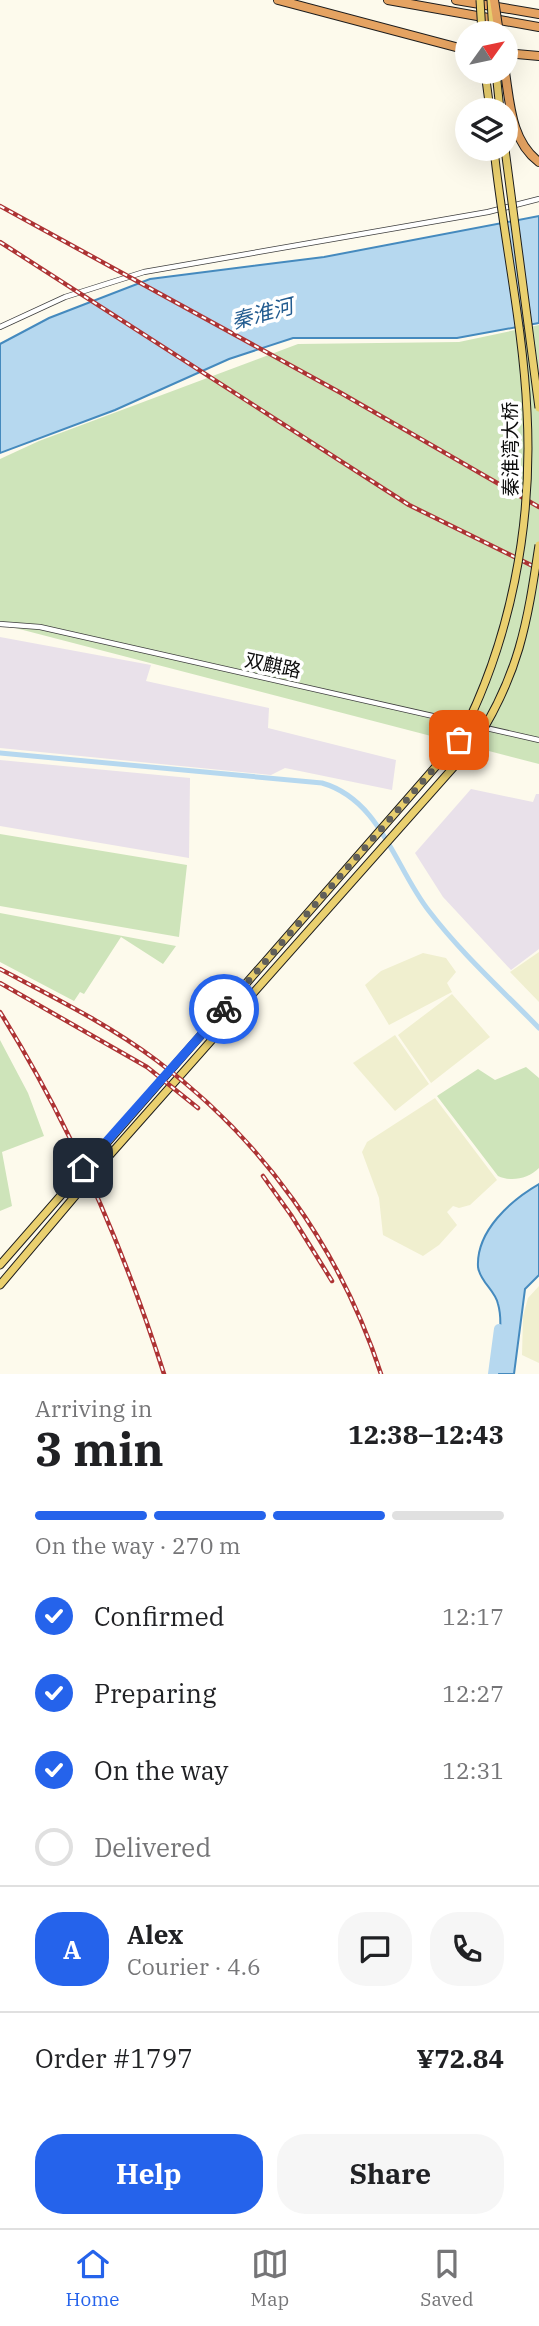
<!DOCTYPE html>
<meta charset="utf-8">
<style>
:root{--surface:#fff;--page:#f6f6f6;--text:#202124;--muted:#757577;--line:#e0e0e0;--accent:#2563eb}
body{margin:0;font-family:"IBM Plex Serif","Noto Sans SC",serif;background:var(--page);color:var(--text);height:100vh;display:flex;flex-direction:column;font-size:26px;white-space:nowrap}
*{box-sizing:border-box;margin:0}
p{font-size:23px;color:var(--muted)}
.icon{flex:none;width:38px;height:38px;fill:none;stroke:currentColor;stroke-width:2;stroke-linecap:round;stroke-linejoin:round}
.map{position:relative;height:1374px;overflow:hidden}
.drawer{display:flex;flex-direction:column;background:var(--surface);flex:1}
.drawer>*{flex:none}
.needle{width:46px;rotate:57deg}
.fabs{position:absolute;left:455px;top:21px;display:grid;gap:14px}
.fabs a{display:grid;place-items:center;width:63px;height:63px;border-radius:50%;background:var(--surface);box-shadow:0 7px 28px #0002;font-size:35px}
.pin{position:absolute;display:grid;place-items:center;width:60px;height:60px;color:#fff;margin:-30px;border-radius:14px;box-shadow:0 4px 10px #0006}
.courier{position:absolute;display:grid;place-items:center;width:70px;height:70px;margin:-35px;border:5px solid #2563eb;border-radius:50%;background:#fff;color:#222;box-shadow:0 2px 9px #0007}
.headline em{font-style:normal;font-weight:800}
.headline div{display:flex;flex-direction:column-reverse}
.headline{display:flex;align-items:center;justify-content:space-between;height:119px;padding:0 35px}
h1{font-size:46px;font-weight:800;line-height:52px}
.bar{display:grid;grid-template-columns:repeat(4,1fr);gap:10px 7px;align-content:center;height:84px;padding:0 35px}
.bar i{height:9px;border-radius:5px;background:var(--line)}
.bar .active{background:var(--accent)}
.bar p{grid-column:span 4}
.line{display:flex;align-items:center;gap:18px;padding:0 35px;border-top:2px solid var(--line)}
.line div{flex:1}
.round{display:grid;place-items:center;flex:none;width:74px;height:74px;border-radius:28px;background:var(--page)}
ol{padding:0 35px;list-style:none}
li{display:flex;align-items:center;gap:21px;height:77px}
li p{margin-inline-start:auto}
li .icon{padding:7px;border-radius:50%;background:var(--accent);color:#fff;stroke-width:4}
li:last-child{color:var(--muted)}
li i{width:38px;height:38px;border:4px solid var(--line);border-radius:50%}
.cta{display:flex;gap:14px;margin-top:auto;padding:14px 35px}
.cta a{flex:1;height:80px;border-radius:28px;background:var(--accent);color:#fff;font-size:28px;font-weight:800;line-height:80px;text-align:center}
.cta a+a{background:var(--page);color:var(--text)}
.tabs{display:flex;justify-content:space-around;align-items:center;height:98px;border-top:2px solid var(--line);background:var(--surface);font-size:19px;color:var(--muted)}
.tabs a{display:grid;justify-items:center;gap:4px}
.tabs .active{color:var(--accent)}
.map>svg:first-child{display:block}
.industrial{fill:#e9e1ea}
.farmland{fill:#f0efcf}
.green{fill:#cee4ba}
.water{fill:#b6d8ef;stroke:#458abe;stroke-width:2}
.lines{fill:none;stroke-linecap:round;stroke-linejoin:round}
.canal{stroke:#b6d8ef;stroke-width:5}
.river{stroke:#b6d8ef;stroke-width:10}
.street-casing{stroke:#3f3f3f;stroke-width:6}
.primary-casing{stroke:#1d1d1d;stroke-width:9}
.highway-casing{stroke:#1d1d1d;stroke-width:10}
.street{stroke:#fff;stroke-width:4.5}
.primary{stroke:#ead06f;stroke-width:7}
.highway{stroke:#e5a362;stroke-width:8}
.rail-casing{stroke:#ad3334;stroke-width:4.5}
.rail{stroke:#fff;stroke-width:2;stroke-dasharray:5;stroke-linecap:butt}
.primary-bridge-casing{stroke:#1d1d1d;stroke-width:9;stroke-linecap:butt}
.highway-bridge-casing{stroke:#1d1d1d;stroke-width:10;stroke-linecap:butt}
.primary-bridge{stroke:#ead06f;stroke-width:7}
.highway-bridge{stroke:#e5a362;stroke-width:8}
.done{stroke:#605f5a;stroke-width:7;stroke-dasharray:0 12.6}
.route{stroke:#2563eb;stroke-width:9}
.labels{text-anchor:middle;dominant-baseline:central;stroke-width:7;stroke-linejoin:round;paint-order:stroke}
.street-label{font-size:19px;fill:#0c0c0c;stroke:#fff}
.water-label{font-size:21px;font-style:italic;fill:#235c90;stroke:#fff}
</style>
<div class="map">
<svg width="539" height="1374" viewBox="0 0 539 1374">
<rect width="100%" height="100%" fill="#fdfaec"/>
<path class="industrial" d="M0,637l151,28 -5,16 123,27 -1,20 128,32 -4,30 -107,-22 -14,7 -271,-27z
M0,760l190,18 -1,80 -189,-32z
M471,789l62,13 3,-8h3v155l-28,21 -68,-73 -28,-44z"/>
<path class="farmland" d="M539,952v50l-29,-30z
M423,953l23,5 10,14 -9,11 5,9 -63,33 -24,-40 16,-14z
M452,994l38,43 -59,46 -33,-48z
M395,1035l34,49 -34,27 -42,-48z
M435,1098l62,82 -27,25 -11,3 -6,-2 -6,6 10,13 -18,20 -16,11 -40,-21 -4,-37 -17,-46 5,-10z
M539,1286v77l-17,-8 1,-39 5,-18z"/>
<path class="green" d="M539,325v439l-539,-140v-165l39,-18 259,-97 161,-2z
M0,834l187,31 -8,72 -179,-31z
M0,913l176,33 -13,18 -42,-27 -37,57 -4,-2 -6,9 -74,-39z
M0,1040l28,53 16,43 -42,16 10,54 -12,5z
M526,1067l13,11v90c-11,11 -28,14 -41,8l-61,-80 41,-27 17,11z"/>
<path class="water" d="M539,216v107l-82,15h-164l-64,21 -114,51 -115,43v-109l49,-26 101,-39 174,-22z
M539,1184v91l-14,14 -11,85h-19c2,-20 9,-50 3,-70 -3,-14 -18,-22 -20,-37 -2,-36 33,-67 61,-83z"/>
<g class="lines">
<path class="canal" d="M0,753l322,30c59,17 73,85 107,128 32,42 73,79 110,117"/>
<path class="river" d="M493,1374l6,-45"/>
<defs>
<path id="street" d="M0,327l65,-30 79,-25 344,-60 51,-13
M0,624l40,3 499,113"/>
<path id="primary" d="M485,72l5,38
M496,72l4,38
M0,1265l459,-525
M0,1285l108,-128 367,-414"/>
<path id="highway" d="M278,0l189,50
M388,0l151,27
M456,0l83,14
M506,53l33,3
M505,72c5,32 6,69 34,90"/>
</defs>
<use href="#street" class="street-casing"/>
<use href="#primary" class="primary-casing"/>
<use href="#highway" class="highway-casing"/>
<use href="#street" class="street"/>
<use href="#primary" class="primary"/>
<use href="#highway" class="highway"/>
<defs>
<path id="rail" d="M0,206l341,187 198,114
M0,242l409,263 130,64
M0,969c53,28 108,55 156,91 106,79 184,188 225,314
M0,983l147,84 51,41
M0,1012c70,112 124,237 164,362
M263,1176l28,39 41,66"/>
</defs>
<use href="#rail" class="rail-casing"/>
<use href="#rail" class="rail"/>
<defs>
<path id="primary-bridge" d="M480,0l2,33
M491,0l2,33
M505,149l34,259
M459,740c52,-99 74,-217 68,-328 -4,-88 -24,-176 -33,-263
M475,743c44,-69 52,-118 64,-198"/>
<path id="highway-bridge" d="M494,0l5,33"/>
</defs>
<use href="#primary-bridge" class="primary-bridge-casing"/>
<use href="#highway-bridge" class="highway-bridge-casing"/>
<use href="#primary-bridge" class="primary-bridge"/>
<use href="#highway-bridge" class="highway-bridge"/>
</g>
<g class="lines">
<path class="done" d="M224,1009l235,-269"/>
<path class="route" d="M83,1168l141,-159"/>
</g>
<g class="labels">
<g class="street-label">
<text transform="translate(510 449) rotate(-90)">秦淮湾大桥</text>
<text transform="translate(273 665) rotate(12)">双麒路</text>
</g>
<g class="water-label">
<text transform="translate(262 313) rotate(-15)">秦淮河</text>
</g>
</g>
</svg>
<div class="fabs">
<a><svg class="needle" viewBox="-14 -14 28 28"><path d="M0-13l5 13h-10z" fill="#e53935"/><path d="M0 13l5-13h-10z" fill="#757577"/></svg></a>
<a><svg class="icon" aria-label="layers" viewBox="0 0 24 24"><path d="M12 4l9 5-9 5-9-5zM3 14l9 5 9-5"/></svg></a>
</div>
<div class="pin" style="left:459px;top:740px;background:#ea580c"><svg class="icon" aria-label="bag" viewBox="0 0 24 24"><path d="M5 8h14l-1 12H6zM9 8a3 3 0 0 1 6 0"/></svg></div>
<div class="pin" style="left:83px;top:1168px;background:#1f2937"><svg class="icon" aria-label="home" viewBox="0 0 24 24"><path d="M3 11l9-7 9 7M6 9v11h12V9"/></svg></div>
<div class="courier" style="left:224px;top:1009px"><svg class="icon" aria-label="bike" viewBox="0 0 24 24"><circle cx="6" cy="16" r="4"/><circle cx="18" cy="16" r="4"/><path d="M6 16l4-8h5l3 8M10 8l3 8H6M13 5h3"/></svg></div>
</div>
<section class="drawer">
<div class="headline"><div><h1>3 min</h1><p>Arriving in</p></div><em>12:38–12:43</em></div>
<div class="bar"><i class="active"></i><i class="active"></i><i class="active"></i><i></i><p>On the way · 270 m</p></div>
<ol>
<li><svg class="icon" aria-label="check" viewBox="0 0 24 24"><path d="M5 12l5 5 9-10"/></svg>Confirmed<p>12:17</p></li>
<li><svg class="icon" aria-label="check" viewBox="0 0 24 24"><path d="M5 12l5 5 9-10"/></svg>Preparing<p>12:27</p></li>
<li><svg class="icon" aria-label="check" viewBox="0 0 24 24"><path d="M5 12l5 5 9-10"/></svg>On the way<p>12:31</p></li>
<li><i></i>Delivered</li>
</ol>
<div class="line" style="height:126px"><b class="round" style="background:var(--accent);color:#fff">A</b><div><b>Alex</b><p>Courier · 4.6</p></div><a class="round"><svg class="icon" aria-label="chat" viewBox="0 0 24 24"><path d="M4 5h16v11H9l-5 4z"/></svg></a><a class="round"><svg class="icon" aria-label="phone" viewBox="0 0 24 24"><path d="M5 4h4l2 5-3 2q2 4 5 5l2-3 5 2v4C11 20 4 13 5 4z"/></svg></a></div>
<div class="line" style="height:91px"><div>Order #1797</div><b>¥72.84</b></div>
<div class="cta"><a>Help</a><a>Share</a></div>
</section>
<nav class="tabs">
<a class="active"><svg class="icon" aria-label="home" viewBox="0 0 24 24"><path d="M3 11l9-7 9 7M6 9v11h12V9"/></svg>Home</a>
<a><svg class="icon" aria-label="map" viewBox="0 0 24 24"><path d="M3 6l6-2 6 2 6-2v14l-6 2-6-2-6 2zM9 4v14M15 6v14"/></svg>Map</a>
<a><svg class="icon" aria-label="saved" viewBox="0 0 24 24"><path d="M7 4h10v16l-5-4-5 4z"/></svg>Saved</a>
</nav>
